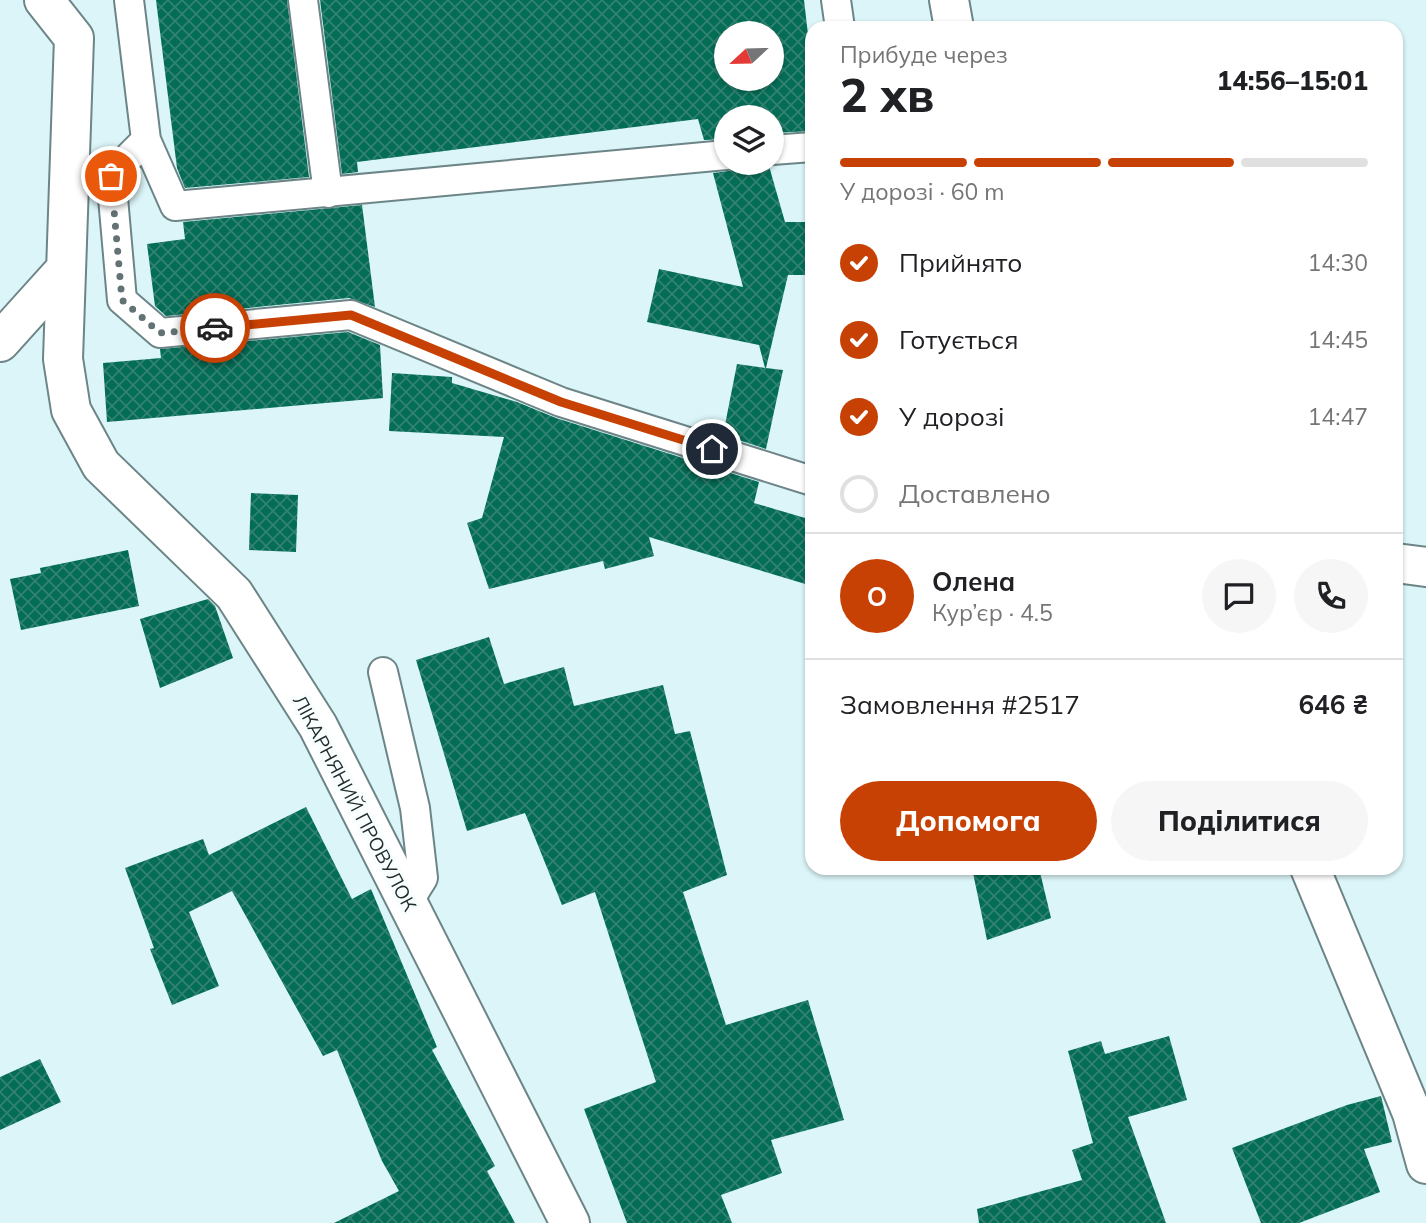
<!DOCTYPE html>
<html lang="uk">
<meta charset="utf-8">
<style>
:root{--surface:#fff;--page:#f6f6f6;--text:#202124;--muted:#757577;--line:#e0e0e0;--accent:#c84104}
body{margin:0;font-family:Mulish,sans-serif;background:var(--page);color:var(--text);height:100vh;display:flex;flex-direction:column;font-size:26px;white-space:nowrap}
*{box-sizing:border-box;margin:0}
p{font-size:23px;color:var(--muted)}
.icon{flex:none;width:38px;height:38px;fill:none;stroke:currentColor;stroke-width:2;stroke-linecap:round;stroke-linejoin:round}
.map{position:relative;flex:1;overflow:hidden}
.details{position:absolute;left:805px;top:21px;width:598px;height:854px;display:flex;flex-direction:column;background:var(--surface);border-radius:21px;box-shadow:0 2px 5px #0004}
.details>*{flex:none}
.needle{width:46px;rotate:248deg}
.tools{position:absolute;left:714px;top:21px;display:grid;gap:14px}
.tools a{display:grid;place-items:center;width:70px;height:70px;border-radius:50%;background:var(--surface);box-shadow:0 2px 5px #0004;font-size:35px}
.pin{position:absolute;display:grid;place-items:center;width:60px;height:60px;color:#fff;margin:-30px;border:4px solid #fff;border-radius:50%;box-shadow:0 2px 7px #0007}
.courier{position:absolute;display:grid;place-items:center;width:70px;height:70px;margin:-35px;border:5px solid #c84104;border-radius:50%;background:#fff;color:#222;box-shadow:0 2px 9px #0007}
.headline em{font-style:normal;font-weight:800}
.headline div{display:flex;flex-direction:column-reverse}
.headline{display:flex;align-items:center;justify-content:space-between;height:119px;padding:0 35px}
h1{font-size:46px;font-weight:800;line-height:52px}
.bar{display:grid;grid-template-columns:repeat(4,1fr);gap:10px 7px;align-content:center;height:84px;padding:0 35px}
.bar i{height:9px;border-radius:5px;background:var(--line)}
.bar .current{background:var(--accent)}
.bar p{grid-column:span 4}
.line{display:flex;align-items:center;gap:18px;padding:0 35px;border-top:2px solid var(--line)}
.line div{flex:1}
.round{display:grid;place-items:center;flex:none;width:74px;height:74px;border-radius:37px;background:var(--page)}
ol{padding:0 35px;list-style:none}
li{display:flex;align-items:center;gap:21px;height:77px}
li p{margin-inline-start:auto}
li .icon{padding:7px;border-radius:50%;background:var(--accent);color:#fff;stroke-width:4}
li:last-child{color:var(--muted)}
li i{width:38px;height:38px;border:4px solid var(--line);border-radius:50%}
.primary-button{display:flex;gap:14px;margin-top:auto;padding:14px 35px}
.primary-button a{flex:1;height:80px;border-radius:42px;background:var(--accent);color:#fff;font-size:28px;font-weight:800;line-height:80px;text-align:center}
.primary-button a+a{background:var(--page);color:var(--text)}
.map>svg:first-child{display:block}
.building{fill:url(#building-cross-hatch);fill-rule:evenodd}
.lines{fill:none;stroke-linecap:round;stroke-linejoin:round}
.lane-casing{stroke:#6d8587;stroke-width:32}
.street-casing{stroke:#6d8587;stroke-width:42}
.lane{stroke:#fff;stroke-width:28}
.street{stroke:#fff;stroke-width:38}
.done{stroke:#637274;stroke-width:7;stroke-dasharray:0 12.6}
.route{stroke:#c84104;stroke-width:9}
.labels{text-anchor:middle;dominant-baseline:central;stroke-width:7;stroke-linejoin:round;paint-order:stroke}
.street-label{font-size:19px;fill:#222c2d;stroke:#f8fefe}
</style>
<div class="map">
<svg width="1426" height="1223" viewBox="0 0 1426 1223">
<defs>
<pattern id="building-cross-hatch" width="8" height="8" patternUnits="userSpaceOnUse" patternTransform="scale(1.75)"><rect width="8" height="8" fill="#046d56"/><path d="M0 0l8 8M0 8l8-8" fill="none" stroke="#328270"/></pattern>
</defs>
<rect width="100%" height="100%" fill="#dbf5f8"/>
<path class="building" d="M156,0h131l22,177 -124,11 -8,-20z
M320,0h484l8,69v62l-40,2v-16h-46v22l-22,1 -6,-21 -341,43 1,10 -16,2zM726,33h46v46h-46z
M741,163h21l7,3 16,56h27v53h-24l-22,93 17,2 -17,79 -43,-14 14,-71 28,4 -6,-23 -112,-23 12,-53 84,18 -30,-114 15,-2 7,-2z
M362,205l13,102 -26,-9 -183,18 -11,-10 -8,-62 38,-5 -2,-17z
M348,332l32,13 3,53 -276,24 -4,-59 58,-5 -1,-9z
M392,373l60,4v6l65,19 39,16 203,64 -5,21 58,17v66l-163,-49 5,19 -49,13 -2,-8 -114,28 -22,-66 15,-5 22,-81 -115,-6z
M251,493l47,2 -2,57 -47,-2z
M128,550l11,56 -118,24 -11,-51 31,-6 -1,-5z
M208,599l7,7 18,52 -73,30 -20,-69z
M489,637l15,47 60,-17 10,39 89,-21 12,49 15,-3 37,144 -44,17 43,133 82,-25 36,120 -73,20 11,33 -61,22 11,28h-105l-43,-114 72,-27 -61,-190 -33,13 -37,-92 -58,18 -51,-171z
M306,807l46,92 19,-10 66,158 -5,3 63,116 -8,5 28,52h-181l65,-32 -17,-30 -45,-111 -14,6 -91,-165 -43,21 30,74 -47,19 -22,-56 4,-1 -29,-80 78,-29 6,16z
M972,868h67l12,50 -64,22z
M1169,1036l18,64 -59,17 38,106h-187l-2,-14 105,-29 -10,-30 21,-7 -25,-92 33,-10 4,13z
M40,1059l21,43 -61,28v-53z
M1381,1096l11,46 -28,7 16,43 -81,31h-38l-29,-75 115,-43z"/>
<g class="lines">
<defs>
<path id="lane" d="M129,0l17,140 -35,35 11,125 38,33 191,-18 210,87 251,79
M303,0l25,193
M836,0l4,28
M146,140l29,66 551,-51
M772,150l40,-3
M383,672l32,136 8,70 -15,24"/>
<path id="street" d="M44,0l30,38 -11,321 8,51 30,55 133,129 84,132 252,497
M949,0l5,28
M0,342l64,-71
M1396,563l30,4
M1310,868l102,245 14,51"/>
</defs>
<use href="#lane" class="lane-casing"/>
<use href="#street" class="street-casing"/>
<use href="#lane" class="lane"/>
<use href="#street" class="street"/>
</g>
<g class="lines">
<path class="done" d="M111,176l11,124 38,33 55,-5"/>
<path class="route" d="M215,328l136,-13 210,87 151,47"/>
</g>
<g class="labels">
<g class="street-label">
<text transform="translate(355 803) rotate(62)">ЛІКАРНЯНИЙ ПРОВУЛОК</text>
</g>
</g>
</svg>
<div class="tools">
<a><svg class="needle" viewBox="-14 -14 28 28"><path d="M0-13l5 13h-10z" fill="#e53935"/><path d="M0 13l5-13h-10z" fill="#757577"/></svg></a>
<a><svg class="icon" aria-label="layers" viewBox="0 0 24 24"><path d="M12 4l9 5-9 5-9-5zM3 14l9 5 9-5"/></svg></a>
</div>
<div class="pin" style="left:111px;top:176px;background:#ea580c"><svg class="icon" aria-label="bag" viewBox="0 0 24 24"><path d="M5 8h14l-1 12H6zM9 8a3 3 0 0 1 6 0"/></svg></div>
<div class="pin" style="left:712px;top:449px;background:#1f2937"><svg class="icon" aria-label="home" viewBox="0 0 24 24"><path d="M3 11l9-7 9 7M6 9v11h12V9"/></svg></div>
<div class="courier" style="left:215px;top:328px"><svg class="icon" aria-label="car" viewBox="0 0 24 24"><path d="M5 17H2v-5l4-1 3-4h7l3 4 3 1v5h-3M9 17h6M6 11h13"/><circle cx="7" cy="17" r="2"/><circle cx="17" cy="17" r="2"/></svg></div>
<section class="details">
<div class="headline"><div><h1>2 хв</h1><p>Прибуде через</p></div><em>14:56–15:01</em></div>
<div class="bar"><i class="current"></i><i class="current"></i><i class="current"></i><i></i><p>У дорозі · 60 m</p></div>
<ol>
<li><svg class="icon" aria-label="check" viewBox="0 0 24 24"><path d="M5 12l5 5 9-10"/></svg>Прийнято<p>14:30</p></li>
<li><svg class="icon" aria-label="check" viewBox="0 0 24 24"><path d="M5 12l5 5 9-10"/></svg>Готується<p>14:45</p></li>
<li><svg class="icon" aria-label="check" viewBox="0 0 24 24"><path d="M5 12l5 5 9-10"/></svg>У дорозі<p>14:47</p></li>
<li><i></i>Доставлено</li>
</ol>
<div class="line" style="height:126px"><b class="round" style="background:var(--accent);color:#fff">О</b><div><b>Олена</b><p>Кур’єр · 4.5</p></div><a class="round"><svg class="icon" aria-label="chat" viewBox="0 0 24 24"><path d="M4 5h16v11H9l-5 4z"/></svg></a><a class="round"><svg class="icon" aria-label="phone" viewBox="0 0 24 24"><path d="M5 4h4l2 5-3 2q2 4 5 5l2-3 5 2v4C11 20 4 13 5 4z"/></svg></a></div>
<div class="line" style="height:91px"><div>Замовлення #2517</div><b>646 ₴</b></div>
<div class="primary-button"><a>Допомога</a><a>Поділитися</a></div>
</section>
</div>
